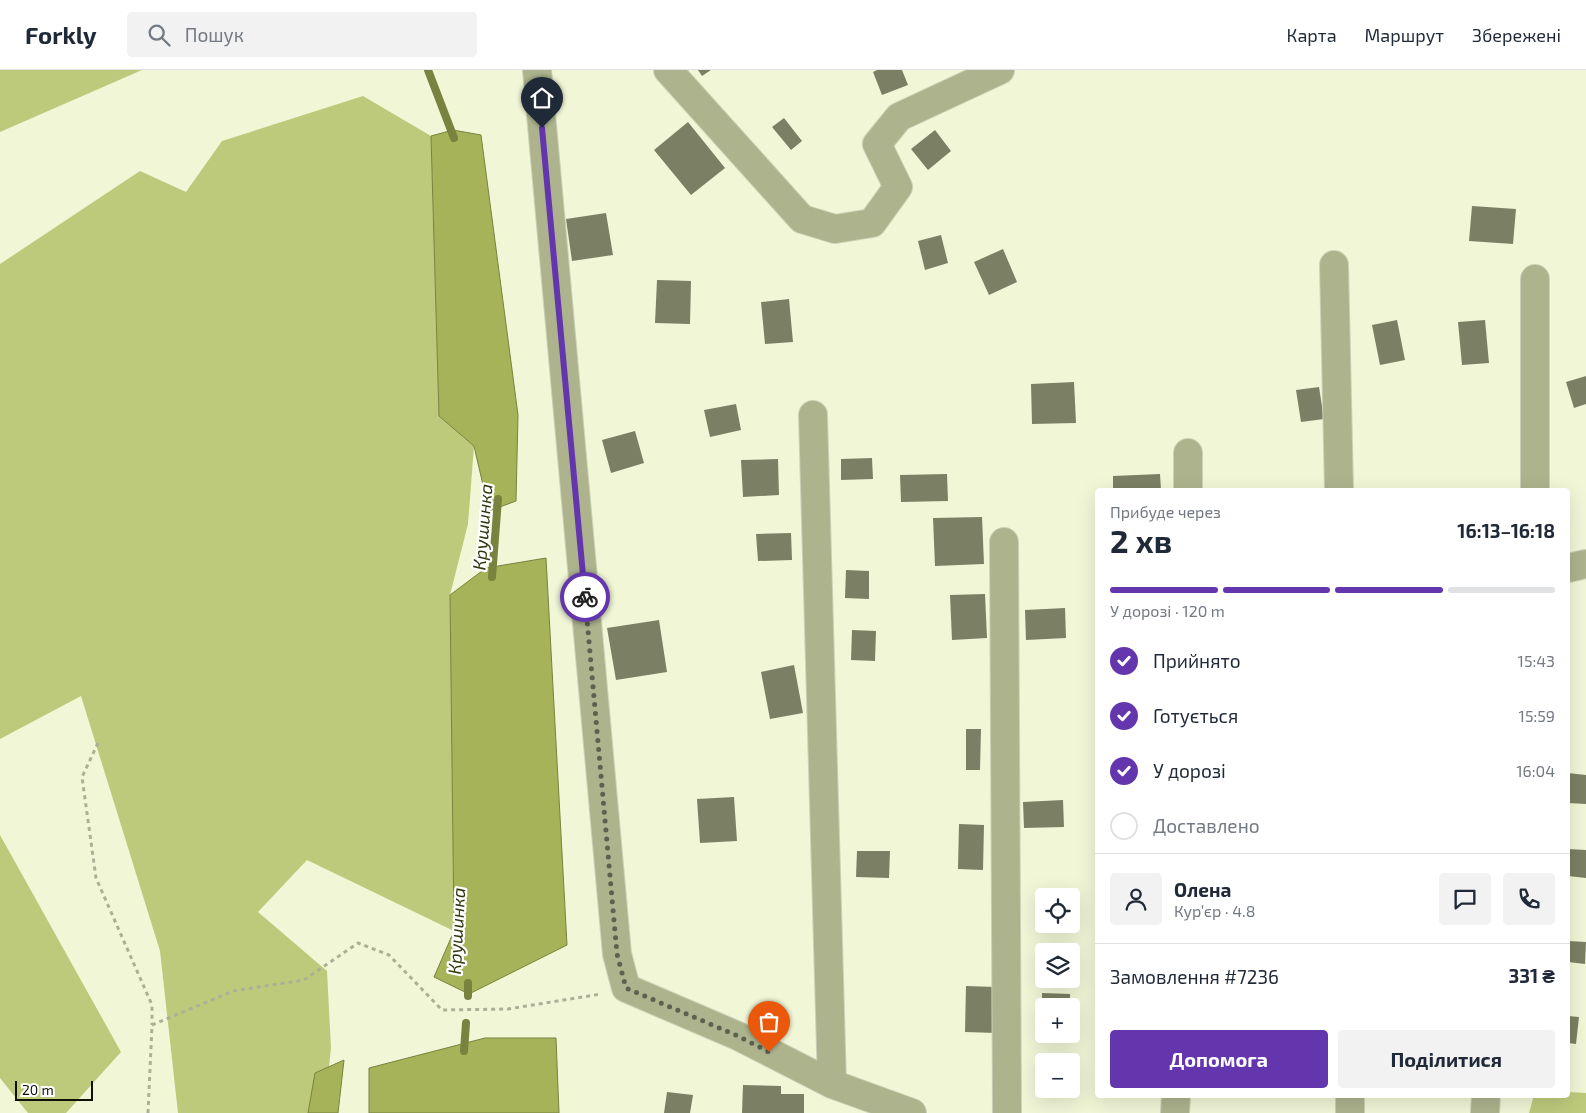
<!DOCTYPE html>
<html lang="uk">
<meta charset="utf-8">
<style>
:root{--surface:#fff;--page:#f2f2f3;--text:#1f2937;--muted:#747a83;--line:#e0e1e3;--accent:#6436ae}
body{margin:0;font-family:"Exo 2",sans-serif;background:var(--page);color:var(--text);height:100vh;display:flex;flex-direction:column;font-size:19px;white-space:nowrap}
*{box-sizing:border-box;margin:0}
p{font-size:16px;color:var(--muted)}
.icon{flex:none;width:28px;height:28px;fill:none;stroke:currentColor;stroke-width:2;stroke-linecap:round;stroke-linejoin:round}
.map{position:relative;flex:1;overflow:hidden}
.drawer{position:absolute;left:1095px;top:418px;width:475px;height:610px;display:flex;flex-direction:column;background:var(--surface);border-radius:5px;box-shadow:0 5px 20px #0002}
.drawer>*{flex:none}
.tools{position:absolute;left:1035px;top:818px;display:grid;gap:10px}
.tools a{display:grid;place-items:center;width:45px;height:45px;border-radius:5px;background:var(--surface);box-shadow:0 5px 20px #0002;font-size:25px}
.scale{position:absolute;left:15px;bottom:12px;width:78px;box-sizing:border-box;padding-left:5px;border:2px solid #0f1106;border-top:0;font-size:14px;line-height:18px;white-space:nowrap;color:#0f1106;-webkit-text-stroke:4px #fff;paint-order:stroke}
.pin{position:absolute;display:grid;place-items:center;width:42px;height:42px;color:#fff;margin:-51px -21px;border-radius:50% 50% 50% 0;rotate:-45deg;box-shadow:0 0 5px #0007}
.pin .icon{rotate:45deg}
.courier{position:absolute;display:grid;place-items:center;width:50px;height:50px;margin:-25px;border:4px solid #6436ae;border-radius:50%;background:#fff;color:#222;box-shadow:0 1px 6px #0007}
.overview em{font-style:normal;font-weight:700}
.overview div{display:flex;flex-direction:column-reverse}
.overview{display:flex;align-items:center;justify-content:space-between;height:85px;padding:0 15px}
h1{font-size:32px;font-weight:700;line-height:38px}
.bar{display:grid;grid-template-columns:repeat(4,1fr);gap:8px 5px;align-content:center;height:60px;padding:0 15px}
.bar i{height:6px;border-radius:4px;background:var(--line)}
.bar .on{background:var(--accent)}
.bar p{grid-column:span 4}
.line{display:flex;align-items:center;gap:12px;padding:0 15px;border-top:1px solid var(--line)}
.line div{flex:1}
.round{display:grid;place-items:center;flex:none;width:52px;height:52px;border-radius:5px;background:var(--page)}
ol{padding:0 15px;list-style:none}
li{display:flex;align-items:center;gap:15px;height:55px}
li p{margin-inline-start:auto}
li .icon{padding:5px;border-radius:50%;background:var(--accent);color:#fff;stroke-width:4}
li:last-child{color:var(--muted)}
li i{width:28px;height:28px;border:2px solid var(--line);border-radius:50%}
.primary-button{display:flex;gap:10px;margin-top:auto;padding:10px 15px}
.primary-button a{flex:1;height:58px;border-radius:5px;background:var(--accent);color:#fff;font-size:20px;font-weight:700;line-height:58px;text-align:center}
.primary-button a+a{background:var(--page);color:var(--text)}
header{display:flex;align-items:center;gap:30px;box-sizing:border-box;height:70px;padding:0 25px;background:var(--surface);border-bottom:1px solid var(--line)}
header strong{font-size:24px}
nav{display:flex;gap:28px;margin-inline-start:auto;font-size:18px}
.search{width:350px;height:45px;background:var(--page);display:flex;align-items:center;gap:12px;box-sizing:border-box;padding:0 18px;border-radius:5px;color:var(--muted);font-size:19px}
.map>svg:first-child{display:block}
.green{fill:#bdca7c}
.water{fill:#a6b358;stroke:#79823f}
.lines{fill:none;stroke-linecap:round;stroke-linejoin:round}
.stream{stroke:#79823f;stroke-width:8}
.building{fill:#7b8064}
.minor-casing{stroke:#ccd1b5;stroke-width:30}
.path{stroke:#abb097;stroke-width:3;stroke-dasharray:4 4;stroke-linecap:butt}
.minor{stroke:#acb38d;stroke-width:28}
.done{stroke:#5e614f;stroke-width:5;stroke-dasharray:0 9}
.route{stroke:#6436ae;stroke-width:6}
.labels{text-anchor:middle;dominant-baseline:central;stroke-width:4.5;stroke-linejoin:round;paint-order:stroke}
.water-label{font-size:18px;font-style:italic;fill:#333812;stroke:#fff}
</style>
<header>
<strong>Forkly</strong>
<div class="search"><svg class="icon" aria-label="search" viewBox="0 0 24 24"><circle cx="10" cy="10" r="6"/><path d="M15 15l6 6"/></svg>Пошук</div>
<nav><a>Карта</a><a>Маршрут</a><a>Збережені</a></nav>
</header>
<div class="map">
<svg width="1586" height="1043" viewBox="0 0 1586 1043">
<rect width="100%" height="100%" fill="#f0f6d6"/>
<path class="green" d="M0,0h142l-142,62z
M363,26l68,40 8,280 35,30 -6,78 -18,71 4,336 -147,-71 -49,52 69,59 4,77 -7,65h-146l-18,-162 -79,-255 -81,43v-475l140,-93 46,21 36,-51z
M0,765l121,217 -55,61h-38l-28,-35z
M1568,1022l18,1v20h-57l5,-18h34z"/>
<path class="water" d="M453,60l28,5 37,280 -2,86 -27,10 -15,-65 -35,-30 -8,-280z
M546,488l21,387 -98,49 -35,-17 20,-46 -4,-336 36,-27z
M485,968h71l3,75h-190v-45z
M344,990l-6,53h-30l7,-40z"/>
<g class="lines">
<path class="stream" d="M428,0l26,68
M492,507l6,-78
M468,926v-13
M464,981l2,-28"/>
</g>
<path class="building" d="M698,0h13l-9,6z
M877,0h25l6,15 -26,10 -9,-23z
M784,48l18,23 -11,9 -19,-23z
M688,52l37,46 -34,27 -37,-45z
M935,60l16,21 -23,19 -17,-21z
M1472,136l44,3 -3,35 -44,-3z
M606,143l7,42 -41,6 -6,-42z
M941,165l7,28 -23,7 -7,-29z
M1003,179l14,33 -28,13 -15,-33z
M657,210l34,1 -1,43 -35,-1z
M789,229l4,43 -28,2 -4,-42z
M1397,250l8,40 -25,5 -8,-40z
M1485,250l4,43 -27,2 -4,-43z
M1586,306v28l-12,4 -8,-26z
M1074,312l2,41 -44,1 -1,-40z
M1319,317l5,32 -23,3 -5,-32z
M736,334l5,26 -31,7 -6,-27z
M635,361l9,32 -33,10 -9,-33z
M872,388l1,21 -32,1v-21z
M778,389l1,36 -36,2 -2,-37z
M947,404l1,27 -47,1 -1,-27z
M1160,404l1,16h-48v-14z
M982,447l2,47 -49,2 -2,-48z
M791,463l1,27 -34,1 -2,-27z
M846,500l23,1v28l-24,-1z
M985,524l2,44 -35,2 -2,-45z
M1065,538l1,30 -40,2 -1,-30z
M659,550l8,52 -51,8 -9,-52z
M852,560l24,1 -1,30 -24,-1z
M794,595l9,48 -33,6 -9,-47z
M966,659h15l-1,41h-14z
M1568,703l18,2v29l-18,-1z
M734,727l3,44 -37,2 -3,-44z
M1063,730l1,27 -40,1 -1,-26z
M959,754l25,1 -1,45 -25,-1z
M1568,779l18,1v28l-18,-2z
M857,781h33l-1,27 -33,-1z
M1568,871l18,1 -1,22 -17,-2z
M966,916l31,1 -1,46 -31,-1z
M1042,923l28,1v12h-26v12h-2z
M1568,946l11,1 -3,27 -8,-1z
M743,1015l38,1v8h23v19h-62z
M667,1022l26,3 -3,18h-26z"/>
<g class="lines">
<defs>
<path id="minor" d="M537,0l80,884 9,34 112,48 94,48 80,29
M668,0l134,149 33,10 37,-6 26,-36 -21,-43 22,-27 101,-47
M1334,195l5,225
M813,345l19,669
M1188,420v-37
M1535,420v-211
M1004,472l3,571
M1568,498l18,-4
M1350,1025v18
M1175,1043l1,-18
M1485,1043l1,-18"/>
</defs>
<use href="#minor" class="minor-casing"/>
<path class="path" d="M98,673l-16,34 14,101 56,127v20
M148,1043l4,-88 81,-34 71,-11 54,-37 31,12 53,55 66,-1 93,-15"/>
<use href="#minor" class="minor"/>
</g>
<g class="lines">
<path class="done" d="M585,527l32,357 9,34 112,48 31,16"/>
<path class="route" d="M542,58l43,469"/>
</g>
<g class="labels">
<g class="water-label">
<text transform="translate(482 457) rotate(-85)">Крушинка</text>
<text transform="translate(456 861) rotate(-87)">Крушинка</text>
</g>
</g>
</svg>
<div class="tools">
<a><svg class="icon" aria-label="locate" viewBox="0 0 24 24"><circle cx="12" cy="12" r="6"/><path d="M12 2v4M12 18v4M2 12h4M18 12h4"/></svg></a>
<a><svg class="icon" aria-label="layers" viewBox="0 0 24 24"><path d="M12 4l9 5-9 5-9-5zM3 14l9 5 9-5"/></svg></a>
<a>+</a>
<a>−</a>
</div>
<div class="scale">20 m</div>
<div class="pin" style="left:769px;top:982px;background:#ea580c"><svg class="icon" aria-label="bag" viewBox="0 0 24 24"><path d="M5 8h14l-1 12H6zM9 8a3 3 0 0 1 6 0"/></svg></div>
<div class="pin" style="left:542px;top:58px;background:#1f2937"><svg class="icon" aria-label="home" viewBox="0 0 24 24"><path d="M3 11l9-7 9 7M6 9v11h12V9"/></svg></div>
<div class="courier" style="left:585px;top:527px"><svg class="icon" aria-label="bike" viewBox="0 0 24 24"><circle cx="6" cy="16" r="4"/><circle cx="18" cy="16" r="4"/><path d="M6 16l4-8h5l3 8M10 8l3 8H6M13 5h3"/></svg></div>
<section class="drawer">
<div class="overview"><div><h1>2 хв</h1><p>Прибуде через</p></div><em>16:13–16:18</em></div>
<div class="bar"><i class="on"></i><i class="on"></i><i class="on"></i><i></i><p>У дорозі · 120 m</p></div>
<ol>
<li><svg class="icon" aria-label="check" viewBox="0 0 24 24"><path d="M5 12l5 5 9-10"/></svg>Прийнято<p>15:43</p></li>
<li><svg class="icon" aria-label="check" viewBox="0 0 24 24"><path d="M5 12l5 5 9-10"/></svg>Готується<p>15:59</p></li>
<li><svg class="icon" aria-label="check" viewBox="0 0 24 24"><path d="M5 12l5 5 9-10"/></svg>У дорозі<p>16:04</p></li>
<li><i></i>Доставлено</li>
</ol>
<div class="line" style="height:90px"><a class="round"><svg class="icon" aria-label="person" viewBox="0 0 24 24"><circle cx="12" cy="8" r="4"/><path d="M4 21q1-7 8-7t8 7"/></svg></a><div><b>Олена</b><p>Кур’єр · 4.8</p></div><a class="round"><svg class="icon" aria-label="chat" viewBox="0 0 24 24"><path d="M4 5h16v11H9l-5 4z"/></svg></a><a class="round"><svg class="icon" aria-label="phone" viewBox="0 0 24 24"><path d="M5 4h4l2 5-3 2q2 4 5 5l2-3 5 2v4C11 20 4 13 5 4z"/></svg></a></div>
<div class="line" style="height:65px"><div>Замовлення #7236</div><b>331 ₴</b></div>
<div class="primary-button"><a>Допомога</a><a>Поділитися</a></div>
</section>
</div>
